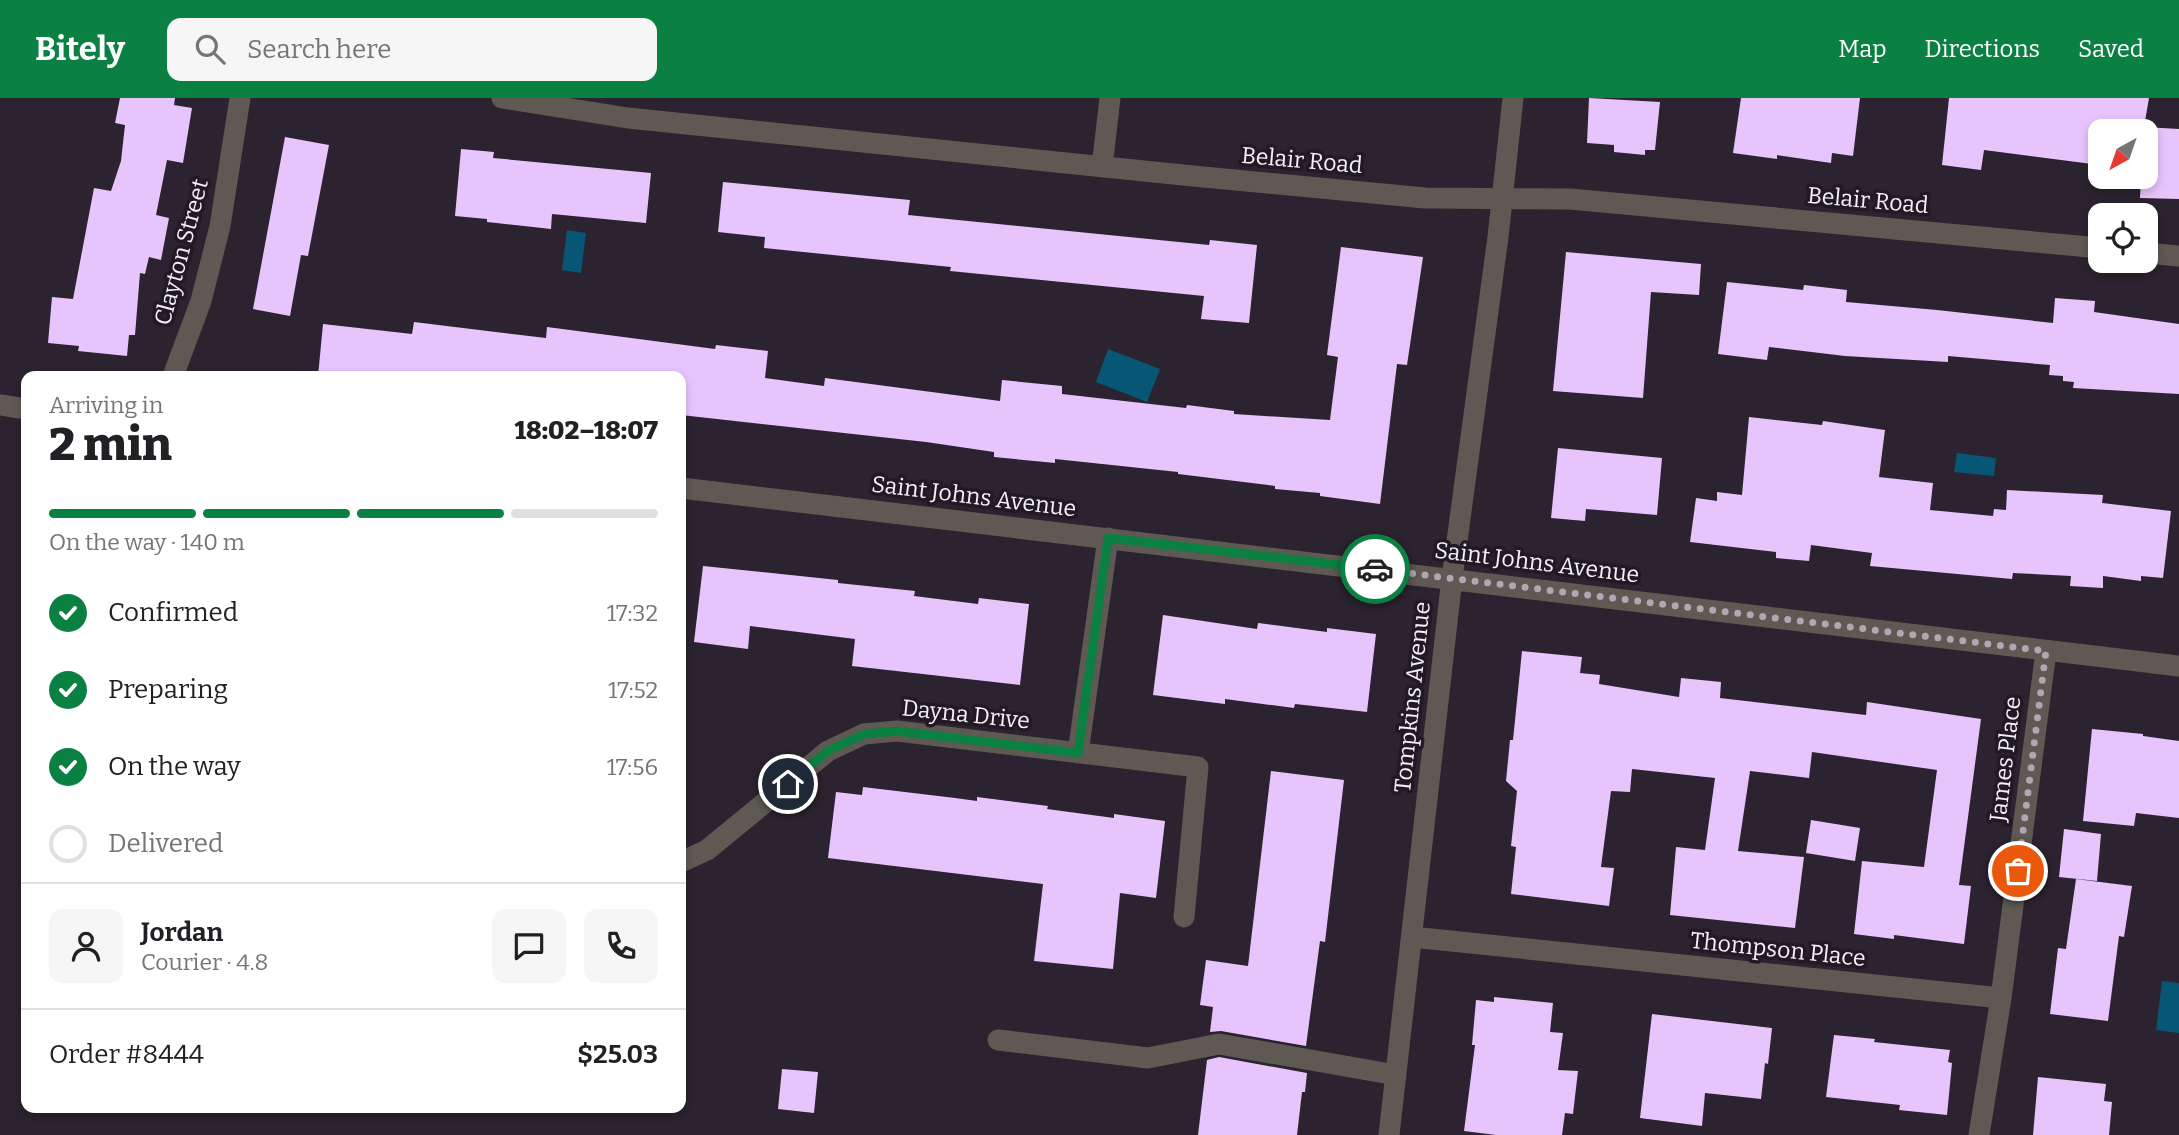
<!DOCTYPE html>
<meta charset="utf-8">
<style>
:root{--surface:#fff;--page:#f6f6f6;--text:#202124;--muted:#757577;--line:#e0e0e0;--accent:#0b8043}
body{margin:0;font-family:Bitter,serif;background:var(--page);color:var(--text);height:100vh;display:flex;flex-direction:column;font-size:26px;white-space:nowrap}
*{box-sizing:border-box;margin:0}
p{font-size:23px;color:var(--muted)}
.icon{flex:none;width:38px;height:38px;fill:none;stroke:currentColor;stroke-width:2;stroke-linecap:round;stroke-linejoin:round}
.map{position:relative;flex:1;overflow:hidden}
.sheet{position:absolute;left:21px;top:273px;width:665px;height:742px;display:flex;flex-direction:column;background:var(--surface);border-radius:14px;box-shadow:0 4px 10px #0003}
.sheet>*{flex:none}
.needle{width:46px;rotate:220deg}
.controls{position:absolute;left:2088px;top:21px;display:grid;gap:14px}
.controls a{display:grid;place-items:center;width:70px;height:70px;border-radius:14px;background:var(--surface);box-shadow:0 4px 10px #0003;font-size:35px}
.pin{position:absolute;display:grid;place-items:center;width:60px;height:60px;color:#fff;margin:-30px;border:4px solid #fff;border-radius:50%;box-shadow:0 2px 7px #0007}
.courier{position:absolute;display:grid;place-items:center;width:70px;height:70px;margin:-35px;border:5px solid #0b8043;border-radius:50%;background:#fff;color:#222;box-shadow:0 2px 9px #0007}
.headline em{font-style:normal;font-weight:800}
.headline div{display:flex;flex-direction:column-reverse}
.headline{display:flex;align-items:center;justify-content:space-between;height:119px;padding:0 28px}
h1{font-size:46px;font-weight:800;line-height:52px}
.bar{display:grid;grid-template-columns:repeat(4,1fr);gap:10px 7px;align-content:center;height:84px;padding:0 28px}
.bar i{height:9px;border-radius:5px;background:var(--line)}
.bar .on{background:var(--accent)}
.bar p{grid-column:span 4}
.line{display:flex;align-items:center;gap:18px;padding:0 28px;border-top:2px solid var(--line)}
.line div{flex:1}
.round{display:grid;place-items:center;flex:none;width:74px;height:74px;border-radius:14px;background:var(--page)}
ol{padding:0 28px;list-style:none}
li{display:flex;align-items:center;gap:21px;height:77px}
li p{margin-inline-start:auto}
li .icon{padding:7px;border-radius:50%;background:var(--accent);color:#fff;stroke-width:4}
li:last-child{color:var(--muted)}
li i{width:38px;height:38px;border:4px solid var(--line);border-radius:50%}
header{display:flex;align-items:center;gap:42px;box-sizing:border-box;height:98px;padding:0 35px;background:var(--accent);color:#fff}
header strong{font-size:33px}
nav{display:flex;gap:38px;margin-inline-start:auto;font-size:24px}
.search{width:490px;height:63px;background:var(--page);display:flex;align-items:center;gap:18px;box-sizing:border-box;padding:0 24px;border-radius:14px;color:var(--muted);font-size:26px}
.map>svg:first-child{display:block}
.water{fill:#085675}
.building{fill:#e8c4fc}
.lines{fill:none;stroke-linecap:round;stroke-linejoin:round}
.minor{stroke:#5e5953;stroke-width:21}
.done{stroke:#aea8b2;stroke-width:7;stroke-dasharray:0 12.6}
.route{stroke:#0b8043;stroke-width:9}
.labels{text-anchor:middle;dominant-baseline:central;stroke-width:7;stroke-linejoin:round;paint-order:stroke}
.street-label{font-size:23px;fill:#f5f0f8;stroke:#211a25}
</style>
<header>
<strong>Bitely</strong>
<div class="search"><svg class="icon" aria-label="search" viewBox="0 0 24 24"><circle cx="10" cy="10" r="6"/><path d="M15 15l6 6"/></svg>Search here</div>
<nav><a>Map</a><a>Directions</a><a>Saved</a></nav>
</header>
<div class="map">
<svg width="2179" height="1037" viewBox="0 0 2179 1037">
<rect width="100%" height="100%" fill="#2b232f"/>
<path class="water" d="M567,132l19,3 -5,40 -19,-3z
M1108,251l52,20 -13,33 -51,-20z
M1957,355l39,5 -2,18 -40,-4z
M2162,883l17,2v50l-23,-3z"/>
<path class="building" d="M120,0h55l-1,7 18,3 -9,55 -16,-3 -11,55 13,3 -8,42 -12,-3 -4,17 -5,-1 -5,62h-6l-2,21 -49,-5 1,-5 -31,-3 4,-46 21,2 21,-111 17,3 10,-30 4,-36 -10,-2z
M1589,0l71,4 -5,48h-10v5l-31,-3v-7l-27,-2z
M1741,0h119l-7,58 -21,-3 -1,10 -54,-8v4l-44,-6z
M1949,0h200l-5,29 35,2v70l-39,-1 1,-21h5v-46h-46v34l-116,-15 -3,20 -39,-5z
M285,39l44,8 -21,111 -7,-1 -11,61 -37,-7z
M461,51l33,3 -1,6 158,15 -5,50 -94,-9 -1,15 -64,-7v-3l-32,-3z
M723,84l187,18 -2,15 301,30 1,-5 47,5 -8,78 -48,-4 3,-23 -254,-25 1,-4 -187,-19 1,-11 -47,-5z
M1341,149l82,10 -16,108 -10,-1 -17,140 -60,-8v-3l-45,-4v-3l-15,-2 -82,-10v-2l-123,-13v4l-61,-6v-5l-68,-10 -245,-27v-39h-363l5,-52 89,10 2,-12 132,16 1,-11 168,22 1,-4 52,6 -3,27 59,8 1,-8 175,23 2,-21 60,6v8l124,14 1,-3 47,6v3l96,6 8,-63 -11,-2z
M1566,154l135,12 -2,31 -48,-3 -8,106 -90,-7z
M1727,184l76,8 1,-5 43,5 -1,12 91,8 116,13 2,-25 40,3 -1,11 85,12v70l-106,-6 1,-6 -11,-1v-5l-14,-1 1,-10 -102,-9v6l-103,-6 -76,-9 -2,13 -49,-6z
M1749,319l73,8 1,-4 62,9 -6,47 54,6 -3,27 63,6 1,-7 12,1 1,-20 96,5 -1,8 69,8 -8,67 -22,-2v5l-38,-5v12l-33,-2 1,-10 -58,-3 -1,6 -142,-13 2,-13 -61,-8 -2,16 -33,-3v-6l-86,-10 6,-44 21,3v-9l25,3z
M1558,350l104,10 -5,57 -71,-6 -1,12 -34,-3z
M703,468l135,14v3l77,8 -1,5 64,8 1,-6 50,6 -9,81 -168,-19 3,-27 -105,-13 -2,23 -54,-7z
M1163,517l94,14 1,-6 69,9v-4l49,6 -9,78 -72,-8 -1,4 -69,-9v5l-72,-9z
M1522,553l60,6 -2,16 20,2 -1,9 80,13 2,-19 40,4 -1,16 146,17 1,-13 114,17 -22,166 12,1 -7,58 -70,-9v4l-40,-5 8,-73 62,6 13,-97 -125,-18 -3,26 -59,-7 -12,80 66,6 -9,71 -125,-13 6,-68 29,3 10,-72 -83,-9 -2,23 -19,-1 -10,76 13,1 -5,38 -98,-12 5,-47 -5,-1 6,-55 -11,-10 4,-41h3z
M2092,631l51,5v2l36,5v77l-43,-5 -2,13 -51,-5z
M1271,673l73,9 -19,162 -5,-1 -14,105 -85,-15 -11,1 3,-25 -13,-2 6,-45 42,6z
M863,689l92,11 22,3v-4l71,9 -1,3 67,9v-4l51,7 -9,77 -36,-5 -7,76 -79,-8 9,-77 -215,-26 8,-66 26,3z
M1811,722l49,8 -5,33 -49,-8z
M2064,731l37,5 -4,47 -38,-4z
M2076,781l56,7 -8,51 -5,-1 -11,85 -58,-7 8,-66 8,1z
M1494,899l59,6 -3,29 13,1 -5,37 20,1 -5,43 -8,-1 -3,22h-66l-32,-4 11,-86h-3l4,-45 18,2z
M1652,916l120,14 -4,36 -3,-1 -4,36 -56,-6 -3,33 -62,-8z
M1834,937l41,4 -1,3 76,8 -2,12 4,1 -5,52 -48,-5 1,-5 -74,-8z
M1219,959l88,16 -2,19h-3l-5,43h-99l9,-75z
M782,971l36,3 -4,41 -36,-4z
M2038,979l68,7 -2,17 8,1 -3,33h-76z"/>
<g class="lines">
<path class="minor" d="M502,0l126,20 565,58 232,22 145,1 530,49
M1102,69l8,-69
M2146,155l33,3
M173,278l28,-75 19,-75 20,-128
M0,307l26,4
M681,390l1498,178
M1078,655l30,-215
M681,764l26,-12 121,-99 36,-17 33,-3 301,36 -14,150
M1412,839l589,61
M998,942l150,18 71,-14 177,31
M1389,1037l63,-557 46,-341 15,-139
M1979,1037l22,-137 45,-347"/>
</g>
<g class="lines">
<path class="done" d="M1375,471l671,82 -28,220"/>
<path class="route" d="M788,686l40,-33 36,-17 33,-3 181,22 30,-215 267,31"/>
</g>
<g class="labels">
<g class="street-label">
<text transform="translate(1302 62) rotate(5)">Belair Road</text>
<text transform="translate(1868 102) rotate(5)">Belair Road</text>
<text transform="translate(181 154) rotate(-75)">Clayton Street</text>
<text transform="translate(974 398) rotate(7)">Saint Johns Avenue</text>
<text transform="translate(1537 464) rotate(7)">Saint Johns Avenue</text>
<text transform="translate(1412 599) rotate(-84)">Tompkins Avenue</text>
<text transform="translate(966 616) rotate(6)">Dayna Drive</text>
<text transform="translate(2005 661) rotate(-83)">James Place</text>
<text transform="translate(1778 851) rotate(6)">Thompson Place</text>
</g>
</g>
</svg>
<div class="controls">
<a><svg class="needle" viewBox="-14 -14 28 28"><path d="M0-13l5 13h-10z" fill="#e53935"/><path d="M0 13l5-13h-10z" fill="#757577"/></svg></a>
<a><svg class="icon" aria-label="locate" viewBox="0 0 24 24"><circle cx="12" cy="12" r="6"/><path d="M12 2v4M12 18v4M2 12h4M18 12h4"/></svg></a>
</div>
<div class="pin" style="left:2018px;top:773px;background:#ea580c"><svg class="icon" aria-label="bag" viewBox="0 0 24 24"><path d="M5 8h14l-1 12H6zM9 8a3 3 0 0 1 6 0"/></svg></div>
<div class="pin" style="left:788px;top:686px;background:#1f2937"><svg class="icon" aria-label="home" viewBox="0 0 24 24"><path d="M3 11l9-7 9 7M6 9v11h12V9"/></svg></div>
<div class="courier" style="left:1375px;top:471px"><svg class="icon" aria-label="car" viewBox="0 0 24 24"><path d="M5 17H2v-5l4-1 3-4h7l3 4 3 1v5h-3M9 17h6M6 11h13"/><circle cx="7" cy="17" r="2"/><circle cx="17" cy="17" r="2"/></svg></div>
<section class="sheet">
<div class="headline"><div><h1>2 min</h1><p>Arriving in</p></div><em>18:02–18:07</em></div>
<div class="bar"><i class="on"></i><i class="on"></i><i class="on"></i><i></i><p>On the way · 140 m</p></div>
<ol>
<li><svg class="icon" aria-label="check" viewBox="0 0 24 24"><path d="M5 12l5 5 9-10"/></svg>Confirmed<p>17:32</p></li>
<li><svg class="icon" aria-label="check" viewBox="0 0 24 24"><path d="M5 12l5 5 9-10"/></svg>Preparing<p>17:52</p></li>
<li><svg class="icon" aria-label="check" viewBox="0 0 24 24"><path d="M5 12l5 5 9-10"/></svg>On the way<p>17:56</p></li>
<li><i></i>Delivered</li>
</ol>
<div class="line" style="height:126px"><a class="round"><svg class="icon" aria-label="person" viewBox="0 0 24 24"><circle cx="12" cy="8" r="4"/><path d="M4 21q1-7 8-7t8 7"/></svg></a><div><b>Jordan</b><p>Courier · 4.8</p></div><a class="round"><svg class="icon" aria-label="chat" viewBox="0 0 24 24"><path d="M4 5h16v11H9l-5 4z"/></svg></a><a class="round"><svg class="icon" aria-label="phone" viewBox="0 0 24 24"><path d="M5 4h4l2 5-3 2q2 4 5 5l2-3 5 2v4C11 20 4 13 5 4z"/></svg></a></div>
<div class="line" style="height:91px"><div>Order #8444</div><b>$25.03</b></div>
</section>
</div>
